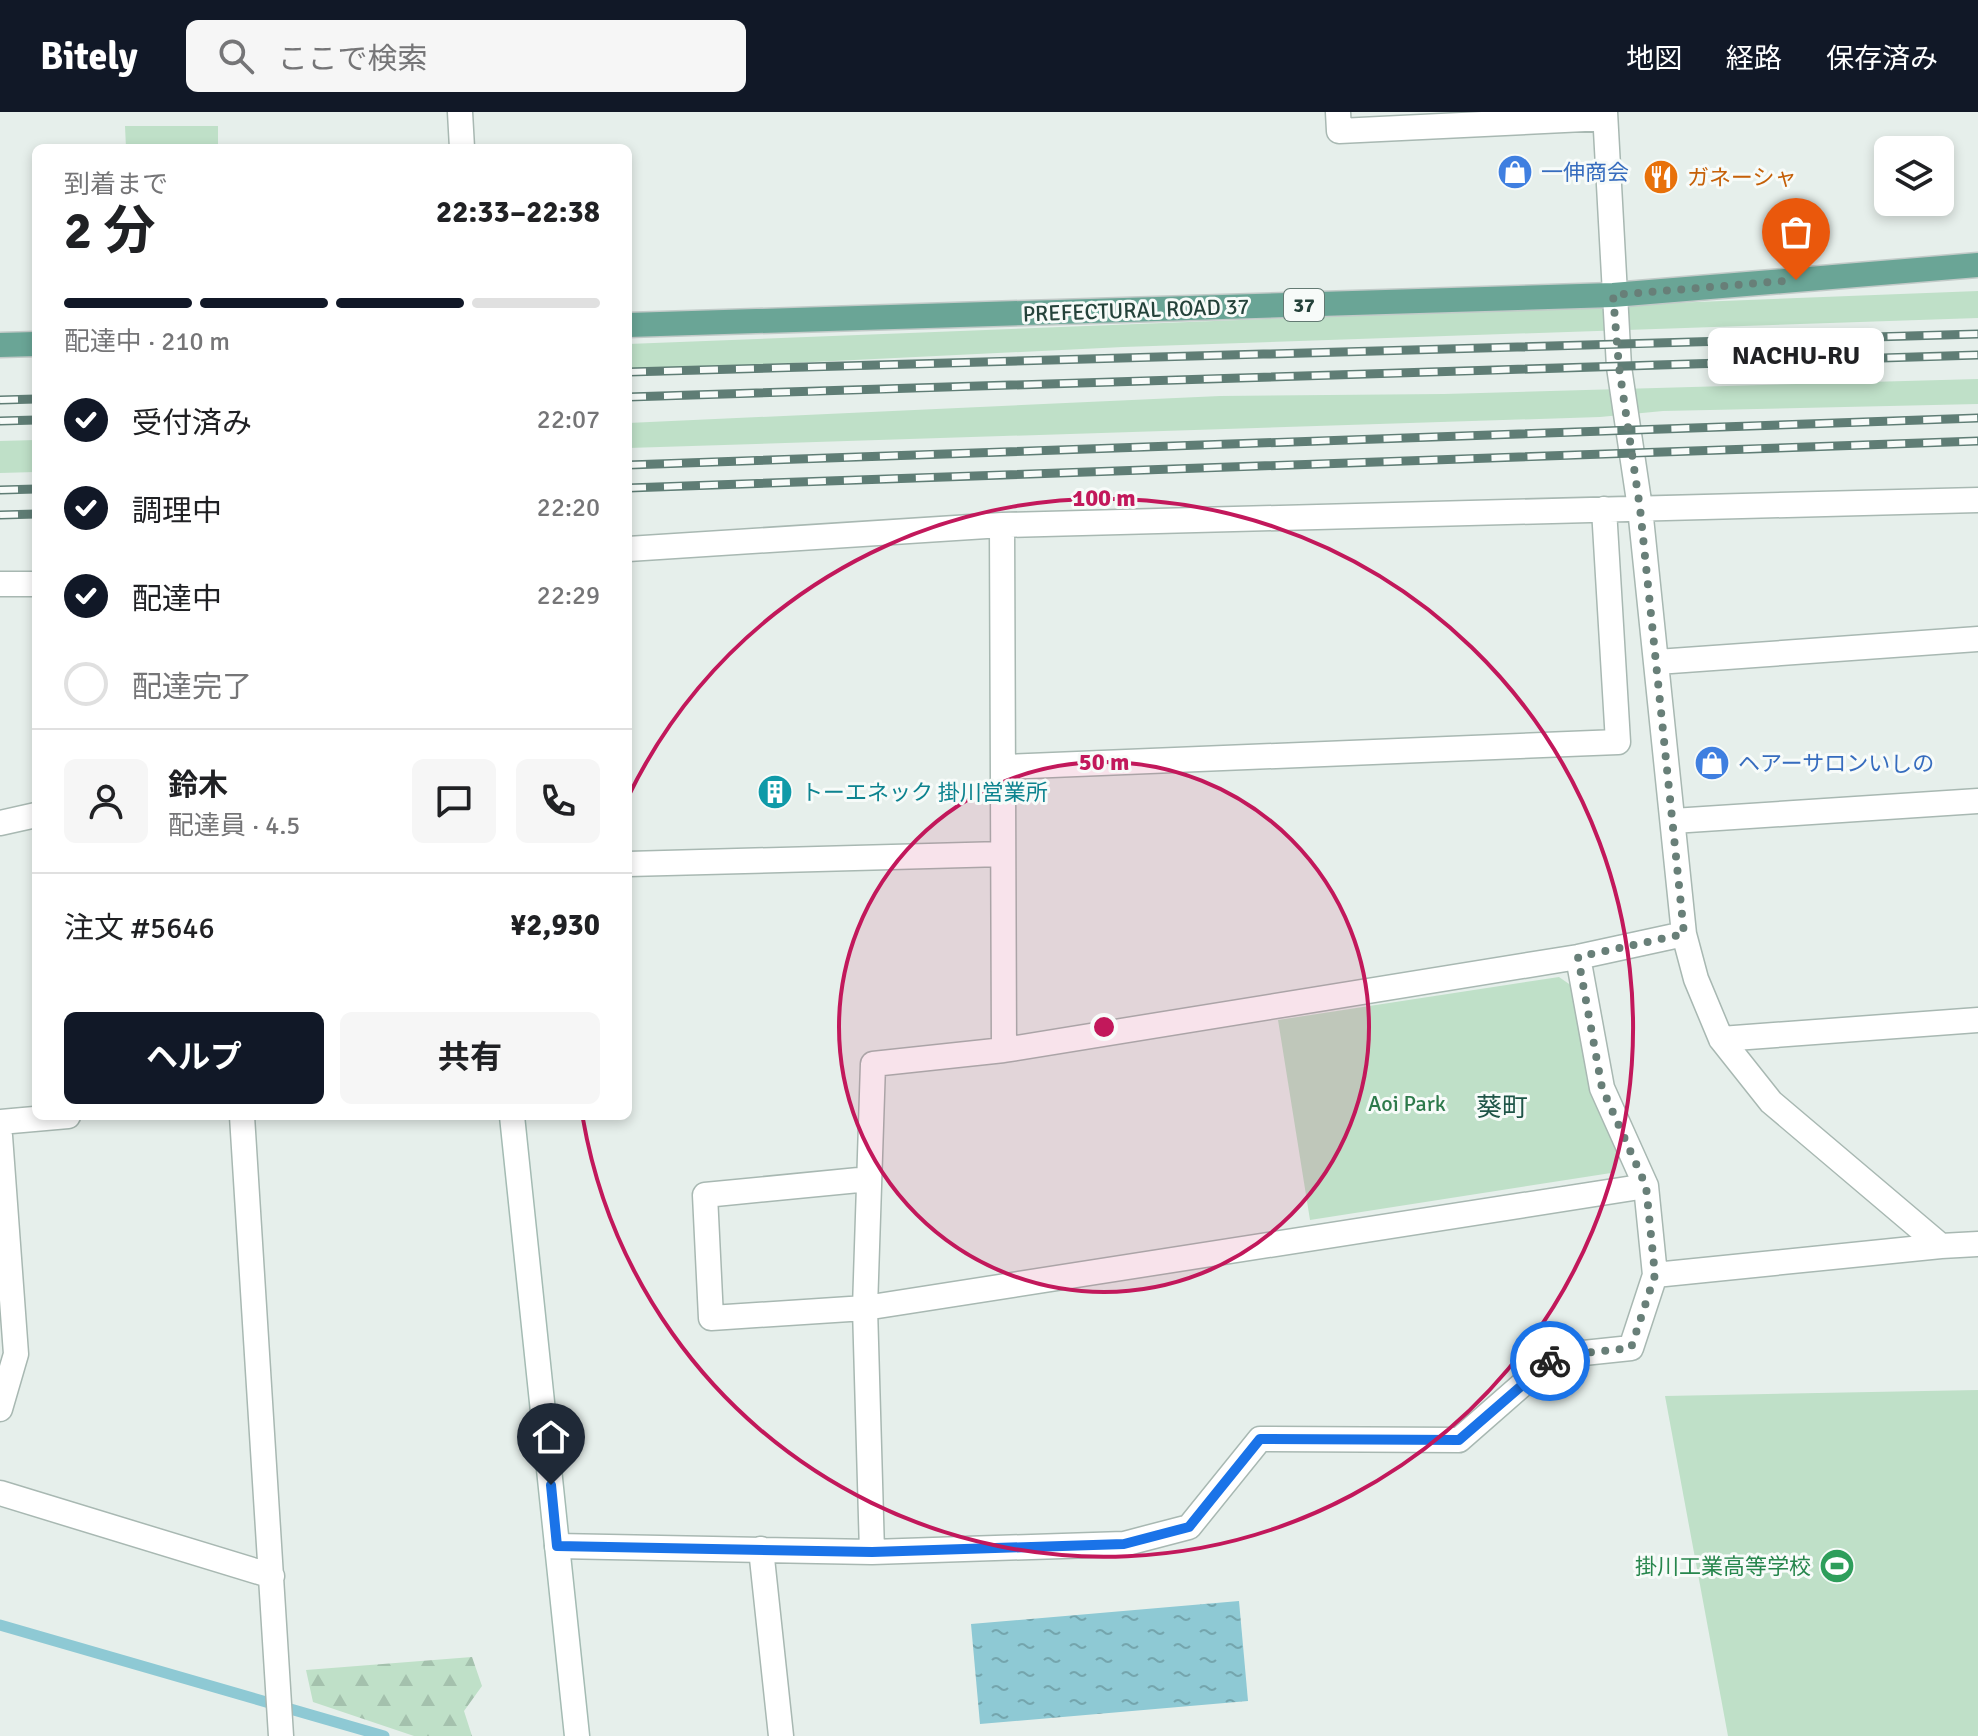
<!DOCTYPE html>
<html lang="ja">
<meta charset="utf-8">
<style>
:root{--surface:#fff;--page:#f6f6f6;--text:#202124;--muted:#757577;--line:#e0e0e0;--accent:#111827}
body{margin:0;font-family:Signika,"Noto Sans JP",sans-serif;background:var(--page);color:var(--text);height:100vh;display:flex;flex-direction:column;font-size:30px;white-space:nowrap}
*{box-sizing:border-box;margin:0}
p{font-size:26px;color:var(--muted)}
.icon{flex:none;width:44px;height:44px;fill:none;stroke:currentColor;stroke-width:2;stroke-linecap:round;stroke-linejoin:round}
.map{position:relative;flex:1;overflow:hidden}
.panel{position:absolute;left:32px;top:32px;width:600px;height:976px;display:flex;flex-direction:column;background:var(--surface);border-radius:12px;box-shadow:0 4px 12px #0003}
.panel>*{flex:none}
.buttons{position:absolute;left:1874px;top:24px;display:grid;gap:16px}
.buttons a{display:grid;place-items:center;width:80px;height:80px;border-radius:12px;background:var(--surface);box-shadow:0 4px 12px #0003;font-size:40px}
.pin{position:absolute;display:grid;place-items:center;width:68px;height:68px;color:#fff;margin:-82px -34px;border-radius:50% 50% 50% 0;rotate:-45deg;box-shadow:0 0 8px #0007}
.pin .icon{rotate:45deg}
.courier{position:absolute;display:grid;place-items:center;width:80px;height:80px;margin:-40px;border:6px solid #1a73e8;border-radius:50%;background:#fff;color:#222;box-shadow:0 2px 10px #0007}
.bubble{position:absolute;height:56px;border-radius:12px;background:var(--surface);box-shadow:0 4px 12px #0003;font-size:26px;font-weight:700;line-height:56px;text-align:center}
.head em{font-style:normal;font-weight:700}
.head div{display:flex;flex-direction:column-reverse}
.head{display:flex;align-items:center;justify-content:space-between;height:136px;padding:0 32px}
h1{font-size:52px;font-weight:700;line-height:60px}
.bar{display:grid;grid-template-columns:repeat(4,1fr);gap:12px 8px;align-content:center;height:96px;padding:0 32px}
.bar i{height:10px;border-radius:6px;background:var(--line)}
.bar .current{background:var(--accent)}
.bar p{grid-column:span 4}
.line{display:flex;align-items:center;gap:20px;padding:0 32px;border-top:2px solid var(--line)}
.line div{flex:1}
.round{display:grid;place-items:center;flex:none;width:84px;height:84px;border-radius:12px;background:var(--page)}
ol{padding:0 32px;list-style:none}
li{display:flex;align-items:center;gap:24px;height:88px}
li p{margin-inline-start:auto}
li .icon{padding:8px;border-radius:50%;background:var(--accent);color:#fff;stroke-width:4}
li:last-child{color:var(--muted)}
li i{width:44px;height:44px;border:4px solid var(--line);border-radius:50%}
.cta{display:flex;gap:16px;margin-top:auto;padding:16px 32px}
.cta a{flex:1;height:92px;border-radius:12px;background:var(--accent);color:#fff;font-size:32px;font-weight:700;line-height:92px;text-align:center}
.cta a+a{background:var(--page);color:var(--text)}
header{display:flex;align-items:center;gap:48px;box-sizing:border-box;height:112px;padding:0 40px;background:var(--accent);color:#fff}
header strong{font-size:38px}
nav{display:flex;gap:44px;margin-inline-start:auto;font-size:28px}
.search{width:560px;height:72px;background:var(--page);display:flex;align-items:center;gap:20px;box-sizing:border-box;padding:0 28px;border-radius:12px;color:var(--muted);font-size:30px}
.map>svg:first-child{display:block}
.green{fill:#bfe0c8}
.forest{fill:url(#forest-firs)}
.water{fill:url(#water-ripples)}
.lines{fill:none;stroke-linecap:round;stroke-linejoin:round}
.stream{stroke:#8ec9d4;stroke-width:11}
.street-casing{stroke:#a8b8b2;stroke-width:27}
.secondary-casing{stroke:#a4bbb3;stroke-width:27}
.primary-casing{stroke:#c2cac8;stroke-width:27}
.street{stroke:#fff;stroke-width:24}
.secondary{stroke:#fff;stroke-width:24}
.primary{stroke:#6aa596;stroke-width:24}
.rail-casing{stroke:#5f7d75;stroke-width:9}
.rail{stroke:#f7fbf9;stroke-width:6;stroke-dasharray:18;stroke-linecap:butt}
.done{stroke:#687f78;stroke-width:8;stroke-dasharray:0 14.4}
.route{stroke:#1a73e8;stroke-width:10}
.ring{fill:none;stroke:#c2185b;stroke-width:4}
.labels{text-anchor:middle;dominant-baseline:central;stroke-width:6;stroke-linejoin:round;paint-order:stroke}
.shield{fill:#f7fbf9;stroke:#637a73;stroke-width:2}
.shield-label{font-size:20px;font-weight:bold;fill:#24423a}
.shop-label{font-size:22px;fill:#366cbe;stroke:#f7fbf9;text-anchor:start}
.food-label{font-size:22px;fill:#c56008;stroke:#f7fbf9;text-anchor:start}
.street-label{font-size:22px;fill:#24423a;stroke:#f7fbf9}
.culture-label{font-size:22px;fill:#0d838f;stroke:#f7fbf9;text-anchor:start}
.park-label{font-size:22px;fill:#2d7a4b;stroke:#f7fbf9}
.leisure-label{font-size:22px;fill:#27864d;stroke:#f7fbf9;text-anchor:end}
.quarter-label{font-size:26px;fill:#1f5548;stroke:#f7fbf9}
.centre{fill:#c2185b;stroke:#f7fbf9;stroke-width:4}
.ring-label{font-size:24px;text-anchor:middle;font-weight:bold;fill:#c2185b;stroke:#f7fbf9;stroke-width:6;stroke-linejoin:round;paint-order:stroke}
</style>
<header>
<strong>Bitely</strong>
<div class="search"><svg class="icon" aria-label="search" viewBox="0 0 24 24"><circle cx="10" cy="10" r="6"/><path d="M15 15l6 6"/></svg>ここで検索</div>
<nav><a>地図</a><a>経路</a><a>保存済み</a></nav>
</header>
<div class="map">
<svg width="1978" height="1624" viewBox="0 0 1978 1624">
<defs>
<pattern id="forest-firs" width="22" height="20" patternUnits="userSpaceOnUse" patternTransform="scale(2)"><rect width="22" height="20" fill="#bfe0c8"/><path d="M5 1l3.5 6h-7zM16 11l3.5 6h-7z" fill="#a4c1ad"/></pattern>
<pattern id="water-ripples" width="26" height="14" patternUnits="userSpaceOnUse" patternTransform="scale(2)"><rect width="26" height="14" fill="#8ec9d4"/><path d="M2 4q2-2 4 0t4 0M15 11q2-2 4 0t4 0" fill="none" stroke="#74a5ad"/></pattern>
</defs>
<rect width="100%" height="100%" fill="#e6efeb"/>
<path class="green" d="M125,14h93v22h-92z
M1978,179v27l-855,29 -495,24v-27z
M1978,267v25l-315,7 -63,6 -972,31v-25l592,-27 224,-2z
M36,328v32l-36,1v-32z
M1559,865l13,9 15,94 33,75 -9,18 -301,47 -32,-200z
M1978,1278v346h-250l-63,-340z"/>
<path class="forest" d="M472,1545l10,29 -18,25 8,25h-58l-101,-34 -7,-32z"/>
<path class="water" d="M1239,1489l9,100 -268,23 -9,-100z"/>
<g class="lines">
<path class="stream" d="M0,1513l384,111"/>
<defs>
<path id="street" d="M460,0l2,36
M1338,0l1,19 266,-13
M1605,0l14,255 21,141 44,426 12,45 25,60 50,63 170,144 37,-2
M1002,413l2,525
M628,437l374,-24 976,-25
M0,472h36
M1657,550l321,-23
M1003,655l615,-25 -14,-233
M1673,709l305,-20
M0,711l36,-8
M628,752l375,-10
M1721,927l257,-19
M242,1004l39,620
M0,1010l68,-6
M0,1024l16,218 -16,55
M869,1067l-164,16 6,123 154,-10 781,-122
M1655,1163l286,-29
M0,1381l272,83
M557,1434l315,6 -7,-244 8,-244 131,-14 574,-93 106,-23
M761,1437l20,187
M872,1440l252,-8 65,-17 71,-88 199,1 96,-84 76,-8 24,-73 -9,-89 -44,-98 -24,-131"/>
<path id="secondary" d="M512,1004l65,620"/>
<path id="primary" d="M628,213l985,-30 365,-30
M0,233l36,-1"/>
</defs>
<use href="#street" class="street-casing"/>
<use href="#secondary" class="secondary-casing"/>
<use href="#primary" class="primary-casing"/>
<use href="#street" class="street"/>
<use href="#secondary" class="secondary"/>
<use href="#primary" class="primary"/>
<defs>
<path id="rail" d="M628,260l1350,-38
M628,285l1350,-42
M0,288l36,-1
M0,309l36,-1
M628,353l1350,-47
M628,376l1350,-47
M0,378l36,-1
M0,403l36,-1"/>
</defs>
<use href="#rail" class="rail-casing"/>
<use href="#rail" class="rail"/>
</g>
<g class="lines">
<path class="done" d="M1550,1249l5,-5 76,-8 24,-73 -9,-89 -44,-98 -24,-131 106,-23 -44,-426 -21,-141 -6,-72 183,-15"/>
<path class="route" d="M551,1373l6,61 315,6 252,-8 65,-17 71,-88 199,1 91,-79"/>
</g>
<circle cx="1104" cy="915" r="265" fill="#c2185b" fill-opacity=".12"/>
<g class="ring">
<circle cx="1104" cy="915" r="265"/>
<path d="M629 683A529 529 0 1 1 583 1007"/>
</g>
<defs>
<symbol id="shop-disc" viewBox="-11 -11 22 22"><circle r="9.5" fill="#3f7fe0" stroke="#f7fbf9"/><path d="M-5-2.5h2.3a2.7 3.5 0 0 1 5.4 0H5L5.5 6h-11ZM-1.5-2.5h3a1.5 2.3 0 0 0-3 0Z" fill="#fff"/></symbol>
<symbol id="restaurant-disc" viewBox="-11 -11 22 22"><circle r="9.5" fill="#e8710a" stroke="#f7fbf9"/><path d="M-5-6h1v4h1v-4h1v4h1v-4h1v5L-1.5 .5V6h-2V.5L-5-1ZM5-6V6H3V1.5H1.5Q1.5-4 5-6Z" fill="#fff"/></symbol>
<symbol id="building-disc" viewBox="-11 -11 22 22"><circle r="9.5" fill="#0f9aa8" stroke="#f7fbf9"/><path d="M-4-6H4V6H1V3H-1V6H-4ZM-2.5-4.3h1.7v1.8h-1.7ZM.8-4.3h1.7v1.8H.8ZM-2.5-1h1.7V.8h-1.7ZM.8-1h1.7V.8H.8Z" fill="#fff"/></symbol>
<symbol id="stadium-disc" viewBox="-11 -11 22 22"><circle r="9.5" fill="#2e9e5b" stroke="#f7fbf9"/><path d="M0-5a6.5 5 0 1 0 0 10a6.5 5 0 1 0 0-10ZM-3.5-1.8h7v3.6h-7Z" fill="#fff"/></symbol>
</defs>
<g fill-rule="evenodd">
<use href="#shop-disc" x="1495" y="40" width="40" height="40"/>
<use href="#restaurant-disc" x="1641" y="45" width="40" height="40"/>
<use href="#shop-disc" x="1692" y="631" width="40" height="40"/>
<use href="#building-disc" x="755" y="660" width="40" height="40"/>
<use href="#stadium-disc" x="1817" y="1434" width="40" height="40"/>
</g>
<g class="labels">
<rect class="shield" x="1284" y="177" width="40" height="32" rx="6"/>
<g class="shield-label">
<text x="1304" y="193">37</text>
</g>
<g class="shop-label">
<text x="1541" y="60">一伸商会</text>
<text x="1738" y="651">ヘアーサロンいしの</text>
</g>
<g class="food-label">
<text x="1687" y="65">ガネーシャ</text>
</g>
<g class="street-label">
<text transform="translate(1136 198) rotate(-2)">PREFECTURAL ROAD 37</text>
</g>
<g class="culture-label">
<text x="801" y="680">トーエネック 掛川営業所</text>
</g>
<g class="park-label">
<text x="1407" y="991">Aoi Park</text>
</g>
<g class="leisure-label">
<text x="1811" y="1454">掛川工業高等学校</text>
</g>
<g class="quarter-label">
<text x="1502" y="996">葵町</text>
</g>
</g>
<circle cx="1104" cy="915" r="12" class="centre"/>
<g class="ring-label">
<text x="1104" y="394">100 m</text>
<text x="1104" y="658">50 m</text>
</g>
</svg>
<div class="buttons">
<a><svg class="icon" aria-label="layers" viewBox="0 0 24 24"><path d="M12 4l9 5-9 5-9-5zM3 14l9 5 9-5"/></svg></a>
</div>
<div class="pin" style="left:1796px;top:168px;background:#ea580c"><svg class="icon" aria-label="bag" viewBox="0 0 24 24"><path d="M5 8h14l-1 12H6zM9 8a3 3 0 0 1 6 0"/></svg></div>
<div class="pin" style="left:551px;top:1373px;background:#1f2937"><svg class="icon" aria-label="home" viewBox="0 0 24 24"><path d="M3 11l9-7 9 7M6 9v11h12V9"/></svg></div>
<div class="courier" style="left:1550px;top:1249px"><svg class="icon" aria-label="bike" viewBox="0 0 24 24"><circle cx="6" cy="16" r="4"/><circle cx="18" cy="16" r="4"/><path d="M6 16l4-8h5l3 8M10 8l3 8H6M13 5h3"/></svg></div>
<div class="bubble" style="left:1708px;top:216px;width:176px">NACHU-RU</div>
<section class="panel">
<div class="head"><div><h1>2 分</h1><p>到着まで</p></div><em>22:33–22:38</em></div>
<div class="bar"><i class="current"></i><i class="current"></i><i class="current"></i><i></i><p>配達中 · 210 m</p></div>
<ol>
<li><svg class="icon" aria-label="check" viewBox="0 0 24 24"><path d="M5 12l5 5 9-10"/></svg>受付済み<p>22:07</p></li>
<li><svg class="icon" aria-label="check" viewBox="0 0 24 24"><path d="M5 12l5 5 9-10"/></svg>調理中<p>22:20</p></li>
<li><svg class="icon" aria-label="check" viewBox="0 0 24 24"><path d="M5 12l5 5 9-10"/></svg>配達中<p>22:29</p></li>
<li><i></i>配達完了</li>
</ol>
<div class="line" style="height:144px"><a class="round"><svg class="icon" aria-label="person" viewBox="0 0 24 24"><circle cx="12" cy="8" r="4"/><path d="M4 21q1-7 8-7t8 7"/></svg></a><div><b>鈴木</b><p>配達員 · 4.5</p></div><a class="round"><svg class="icon" aria-label="chat" viewBox="0 0 24 24"><path d="M4 5h16v11H9l-5 4z"/></svg></a><a class="round"><svg class="icon" aria-label="phone" viewBox="0 0 24 24"><path d="M5 4h4l2 5-3 2q2 4 5 5l2-3 5 2v4C11 20 4 13 5 4z"/></svg></a></div>
<div class="line" style="height:104px"><div>注文 #5646</div><b>¥2,930</b></div>
<div class="cta"><a>ヘルプ</a><a>共有</a></div>
</section>
</div>
